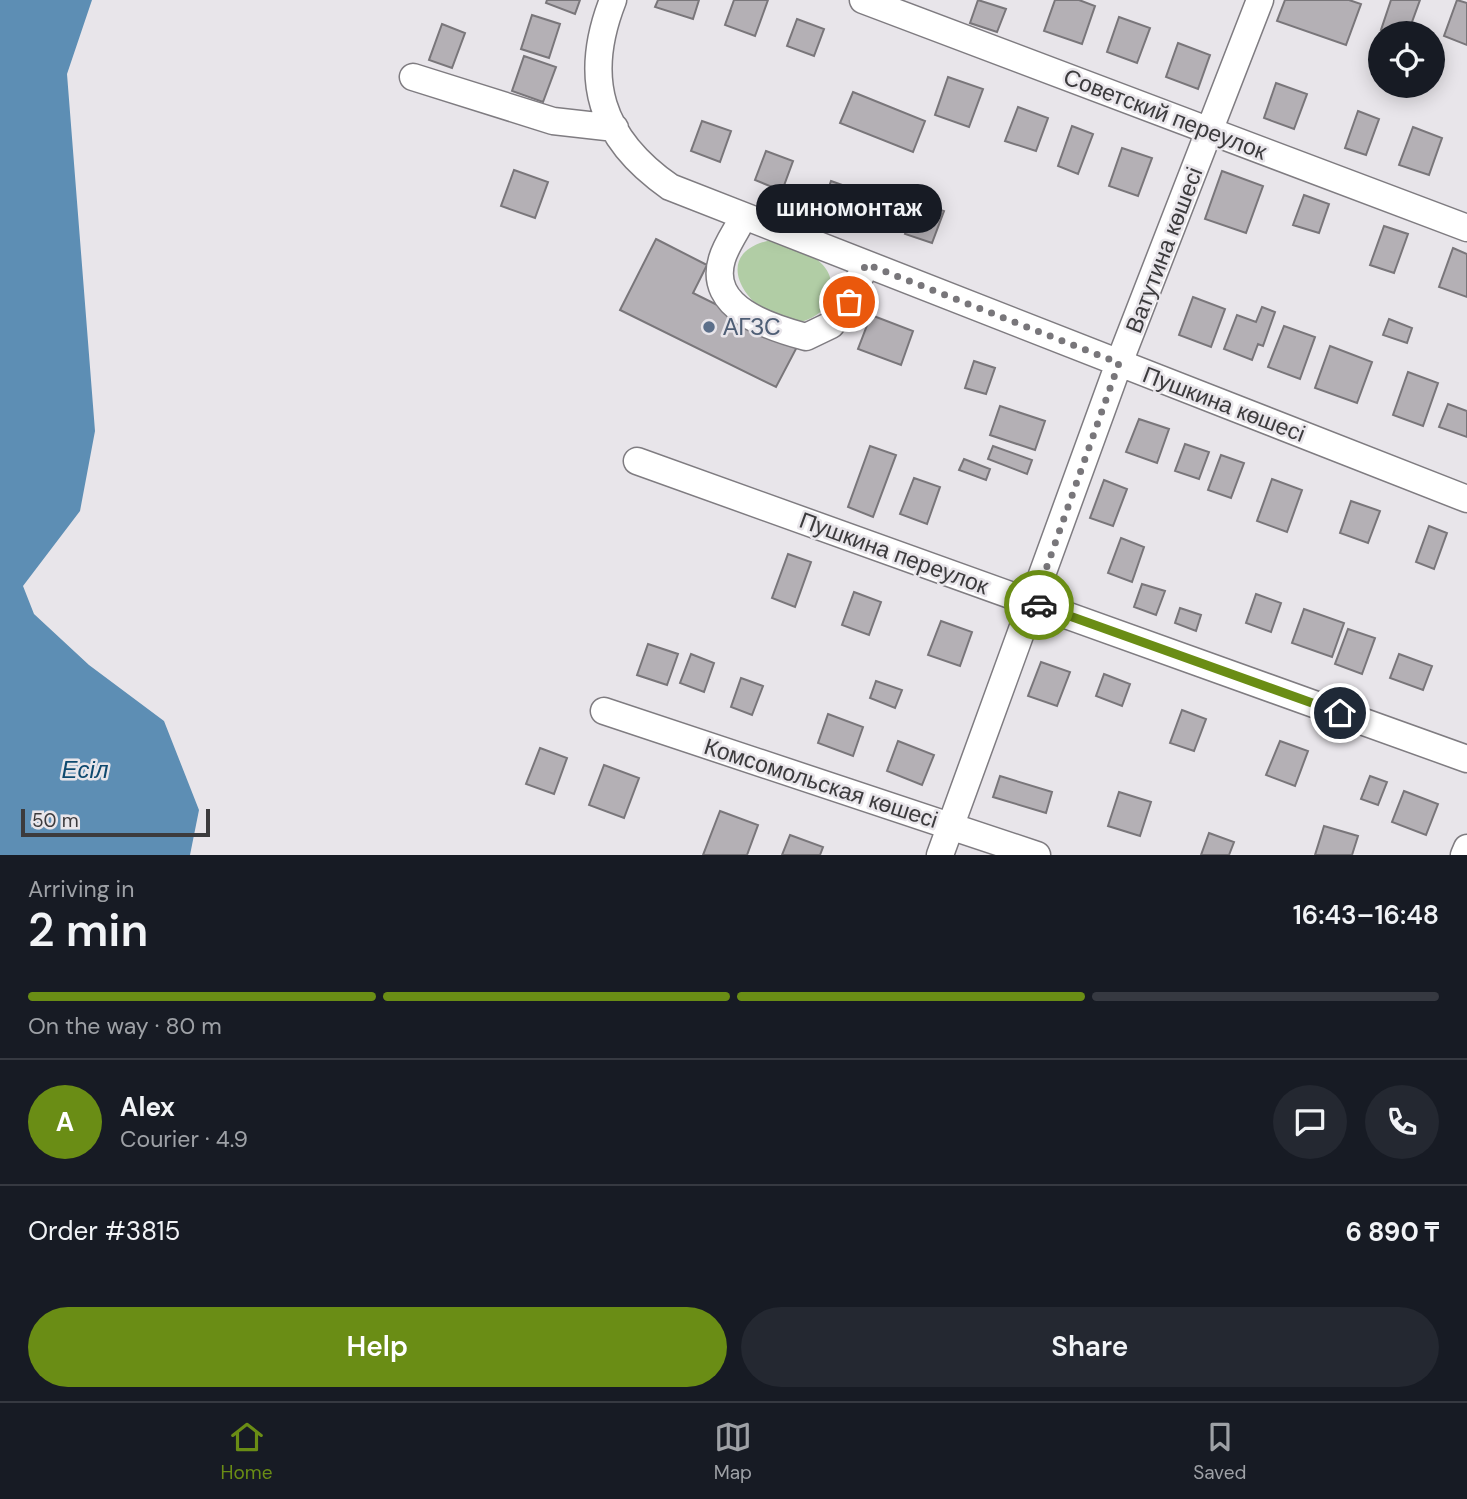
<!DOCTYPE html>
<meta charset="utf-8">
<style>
:root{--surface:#171b24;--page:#242831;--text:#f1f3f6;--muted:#9ea1a6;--line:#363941;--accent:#6a8d15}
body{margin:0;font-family:"DM Sans",sans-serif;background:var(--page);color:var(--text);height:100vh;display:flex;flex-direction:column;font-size:26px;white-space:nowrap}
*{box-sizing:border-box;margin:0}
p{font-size:23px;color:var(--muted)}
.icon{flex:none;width:38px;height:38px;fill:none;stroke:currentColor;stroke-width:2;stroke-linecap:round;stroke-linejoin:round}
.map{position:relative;height:855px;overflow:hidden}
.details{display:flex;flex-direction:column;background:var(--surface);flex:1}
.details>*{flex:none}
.fabs{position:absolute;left:1368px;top:21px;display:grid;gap:14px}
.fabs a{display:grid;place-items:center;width:77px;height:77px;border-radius:50%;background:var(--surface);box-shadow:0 4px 18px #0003;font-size:35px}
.scale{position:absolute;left:21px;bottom:18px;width:189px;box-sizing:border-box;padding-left:7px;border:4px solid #3c3b3d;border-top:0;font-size:19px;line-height:24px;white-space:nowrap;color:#3c3b3d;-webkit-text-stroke:5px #e8e5ea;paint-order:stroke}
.pin{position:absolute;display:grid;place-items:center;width:60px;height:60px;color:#fff;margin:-30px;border:4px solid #fff;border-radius:50%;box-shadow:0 2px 7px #0007}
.courier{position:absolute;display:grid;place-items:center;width:70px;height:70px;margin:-35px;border:5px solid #6a8d15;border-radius:50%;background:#fff;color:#222;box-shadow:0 2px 9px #0007}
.bubble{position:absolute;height:49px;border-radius:24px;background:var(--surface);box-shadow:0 4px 18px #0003;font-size:23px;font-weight:600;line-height:49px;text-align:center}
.summary em{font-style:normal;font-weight:600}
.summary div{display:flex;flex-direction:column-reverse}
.summary{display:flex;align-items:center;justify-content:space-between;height:119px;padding:0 28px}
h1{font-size:46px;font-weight:600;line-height:52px}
.bar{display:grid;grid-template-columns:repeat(4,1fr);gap:10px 7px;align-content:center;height:84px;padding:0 28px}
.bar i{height:9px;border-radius:5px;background:var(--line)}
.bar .selected{background:var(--accent)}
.bar p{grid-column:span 4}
.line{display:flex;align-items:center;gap:18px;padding:0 28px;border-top:2px solid var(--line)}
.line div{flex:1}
.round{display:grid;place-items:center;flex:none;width:74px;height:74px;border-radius:37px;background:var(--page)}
.action{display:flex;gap:14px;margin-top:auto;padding:14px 28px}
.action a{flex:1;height:80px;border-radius:42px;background:var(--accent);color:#fff;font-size:28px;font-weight:600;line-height:80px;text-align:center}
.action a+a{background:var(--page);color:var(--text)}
.tabs{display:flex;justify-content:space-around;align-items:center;height:98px;border-top:2px solid var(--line);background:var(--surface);font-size:19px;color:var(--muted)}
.tabs a{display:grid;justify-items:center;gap:4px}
.tabs .selected{color:var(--accent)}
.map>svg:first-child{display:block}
.green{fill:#b1cda5}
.water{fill:#5d8eb4}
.building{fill:#b4b0b5;stroke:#79767a;stroke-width:2}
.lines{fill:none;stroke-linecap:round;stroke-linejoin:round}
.minor-casing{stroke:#7f7c81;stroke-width:29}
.minor{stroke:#fff;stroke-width:26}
.done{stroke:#78767a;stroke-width:7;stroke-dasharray:0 12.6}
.route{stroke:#6a8d15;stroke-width:9}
.service-dot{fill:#5c6f8a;stroke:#e8e5ea;stroke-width:2.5}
.labels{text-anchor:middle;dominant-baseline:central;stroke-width:5;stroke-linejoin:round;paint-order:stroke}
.street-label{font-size:23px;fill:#3c3b3d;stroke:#e8e5ea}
.service-label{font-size:23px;fill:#4e5e75;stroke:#e8e5ea;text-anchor:start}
.water-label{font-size:24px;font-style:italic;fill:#0e496f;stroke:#e8e5ea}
</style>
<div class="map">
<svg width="1467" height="855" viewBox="0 0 1467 855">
<rect width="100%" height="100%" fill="#e8e5ea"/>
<path class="green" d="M771,240c27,9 68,19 59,56 -3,13 -14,21 -26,25 -39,11 -108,-65 -33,-81z"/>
<path class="water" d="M0,0h92l-25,74 28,357 -15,80 -57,75 11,28 55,51 75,56 35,89 -9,45h-190z"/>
<path class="building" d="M547,0h33l-5,14 -29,-11z
M658,0h41l-6,19 -38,-12z
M734,0h34l-13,36 -30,-11z
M978,0l28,9 -9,23 -27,-9z
M1055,0h24l16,6 -13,38 -38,-13z
M1285,0h64l12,4 -15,41 -69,-24z
M1391,0h29l-12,33 -27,-3z
M1457,0l10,3v42l-23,-9z
M532,15l28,9 -11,34 -28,-9z
M1119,17l31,11 -13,35 -30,-11z
M797,19l27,10 -10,27 -27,-10z
M442,24l23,9 -13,35 -23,-8z
M1178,43l32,12 -12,34 -32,-12z
M524,56l32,11 -13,35 -31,-11z
M948,77l35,12 -14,38 -34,-12z
M1276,83l31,11 -13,35 -30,-11z
M853,92l72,29 -12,31 -73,-29z
M1018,107l30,11 -12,33 -31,-10z
M1358,111l21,8 -13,36 -21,-7z
M702,121l29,10 -11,31 -29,-11z
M1072,126l21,8 -15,40 -20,-8z
M1413,127l29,11 -13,37 -30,-10z
M1122,148l30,10 -14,38 -29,-10z
M766,151l27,10 -11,30 -27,-11z
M514,170l34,12 -13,36 -34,-12z
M1222,171l41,15 -17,47 -41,-14z
M831,181l34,12 -13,37 -34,-13z
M1304,195l25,9 -10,29 -26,-8z
M917,202l27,9 -12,32 -27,-9z
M1384,226l24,8 -14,39 -24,-8z
M656,239l51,26 -14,28 105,52 -22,42 -156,-77z
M1453,248l14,6v43l-28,-10z
M1193,297l32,12 -14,38 -32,-12z
M1262,307l13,5 -12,34 -5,-2 -6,16 -28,-11 13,-34 19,7z
M871,315l42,16 -12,34 -43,-16z
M1389,319l23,9 -5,15 -24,-8z
M1284,326l31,11 -15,42 -32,-12z
M1330,346l42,16 -15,41 -42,-15z
M974,361l21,7 -9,26 -21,-6z
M1408,372l30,11 -15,43 -30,-11z
M1448,404l19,7v26l-28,-10z
M1000,406l45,15 -10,29 -45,-15z
M1139,419l30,10 -12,34 -31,-11z
M1185,444l24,8 -10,27 -24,-8z
M870,446l26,9 -23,62 -25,-10z
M993,446l39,14 -5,14 -39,-15z
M1221,455l23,8 -13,35 -23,-8z
M964,459l26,10 -4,11 -27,-10z
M914,478l26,9 -13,37 -27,-10z
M1272,479l30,11 -15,42 -30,-11z
M1104,480l23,9 -14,37 -23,-8z
M1351,501l29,10 -12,32 -28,-10z
M1429,526l18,7 -13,36 -18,-7z
M1121,538l23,9 -12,35 -24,-9z
M788,554l23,8 -16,45 -23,-9z
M1142,584l23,7 -9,24 -22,-8z
M854,592l27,10 -12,33 -27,-10z
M1256,594l25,9 -10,29 -25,-9z
M1180,608l21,7 -5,16 -21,-8z
M1304,609l40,14 -12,34 -40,-14z
M941,621l31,11 -12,34 -32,-11z
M1348,629l27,9 -13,36 -27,-10z
M648,644l30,10 -11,31 -30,-10z
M691,654l23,9 -10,29 -24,-9z
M1399,654l33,12 -9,24 -33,-12z
M1041,662l29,10 -13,34 -29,-10z
M1104,674l26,10 -8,22 -26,-10z
M741,678l22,8 -11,29 -21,-8z
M876,681l26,9 -7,18 -25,-10z
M1182,710l24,9 -12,32 -24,-8z
M828,714l35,13 -10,29 -35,-13z
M898,741l36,14 -12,30 -35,-14z
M1280,741l28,10 -13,35 -29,-11z
M540,748l27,10 -13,36 -28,-10z
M604,765l35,13 -15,40 -35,-13z
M1000,776l52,16 -6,21 -53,-16z
M1370,776l17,6 -9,23 -17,-6z
M1404,791l34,13 -12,31 -34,-13z
M1119,792l32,10 -11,34 -32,-10z
M720,811l38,14 -11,30h-44z
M1324,826l34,10 -6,19h-37z
M1209,833l25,9 -5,13h-28z
M790,835l33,12 -3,8h-38z"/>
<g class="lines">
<defs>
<path id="minor" d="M613,0c-31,79 -13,138 57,187l797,312
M863,0l604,228
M413,77l140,44 62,7
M744,216c-7,14 -18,29 -22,43 -15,49 47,68 84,78l25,-12 18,-24 17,-37
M637,461l830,298
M604,711l433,144
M940,855l179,-492 141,-363
M1464,855l3,-7"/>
</defs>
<use href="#minor" class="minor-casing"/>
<use href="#minor" class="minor"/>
</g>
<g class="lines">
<path class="done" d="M849,302l17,-38 253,99 -85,240 5,2"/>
<path class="route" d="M1039,605l301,108"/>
</g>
<circle class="service-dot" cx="709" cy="327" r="7"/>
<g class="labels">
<g class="street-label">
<text transform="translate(1165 114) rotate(21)">Советский переулок</text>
<text transform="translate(1164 250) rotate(-69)">Ватутина көшесі</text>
<text transform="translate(1224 404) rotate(21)">Пушкина көшесі</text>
<text transform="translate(894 553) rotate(20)">Пушкина переулок</text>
<text transform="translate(821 783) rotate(18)">Комсомольская көшесі</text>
</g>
<g class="service-label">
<text x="723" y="327">АГЗС</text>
</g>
<g class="water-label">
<text x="85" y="769">Есіл</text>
</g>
</g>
</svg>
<div class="fabs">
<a><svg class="icon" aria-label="locate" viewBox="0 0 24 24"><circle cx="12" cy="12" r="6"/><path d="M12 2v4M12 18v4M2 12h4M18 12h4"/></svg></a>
</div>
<div class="scale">50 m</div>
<div class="pin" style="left:849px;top:302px;background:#ea580c"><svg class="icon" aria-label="bag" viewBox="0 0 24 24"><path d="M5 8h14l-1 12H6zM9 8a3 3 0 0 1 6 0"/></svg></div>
<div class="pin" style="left:1340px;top:713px;background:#1f2937"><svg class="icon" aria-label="home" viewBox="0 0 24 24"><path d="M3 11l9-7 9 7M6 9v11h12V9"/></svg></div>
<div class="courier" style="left:1039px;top:605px"><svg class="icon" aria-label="car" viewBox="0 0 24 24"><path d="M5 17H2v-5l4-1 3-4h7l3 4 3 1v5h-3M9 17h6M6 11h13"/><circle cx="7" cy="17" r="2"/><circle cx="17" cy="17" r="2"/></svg></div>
<div class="bubble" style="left:756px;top:184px;width:186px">шиномонтаж</div>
</div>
<section class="details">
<div class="summary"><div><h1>2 min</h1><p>Arriving in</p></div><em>16:43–16:48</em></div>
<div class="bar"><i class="selected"></i><i class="selected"></i><i class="selected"></i><i></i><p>On the way · 80 m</p></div>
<div class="line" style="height:126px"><b class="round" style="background:var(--accent);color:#fff">A</b><div><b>Alex</b><p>Courier · 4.9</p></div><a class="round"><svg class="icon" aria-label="chat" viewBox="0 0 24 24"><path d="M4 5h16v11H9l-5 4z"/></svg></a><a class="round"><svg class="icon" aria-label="phone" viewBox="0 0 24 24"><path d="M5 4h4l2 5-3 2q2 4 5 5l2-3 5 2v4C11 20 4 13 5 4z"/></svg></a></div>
<div class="line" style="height:91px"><div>Order #3815</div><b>6 890 ₸</b></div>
<div class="action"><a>Help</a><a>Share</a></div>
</section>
<nav class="tabs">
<a class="selected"><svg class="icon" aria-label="home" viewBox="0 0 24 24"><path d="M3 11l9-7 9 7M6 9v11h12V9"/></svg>Home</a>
<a><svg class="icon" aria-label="map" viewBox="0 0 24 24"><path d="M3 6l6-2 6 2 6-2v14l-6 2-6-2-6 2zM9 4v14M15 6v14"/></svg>Map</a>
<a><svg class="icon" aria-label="saved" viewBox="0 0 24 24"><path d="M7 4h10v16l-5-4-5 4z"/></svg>Saved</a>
</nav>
